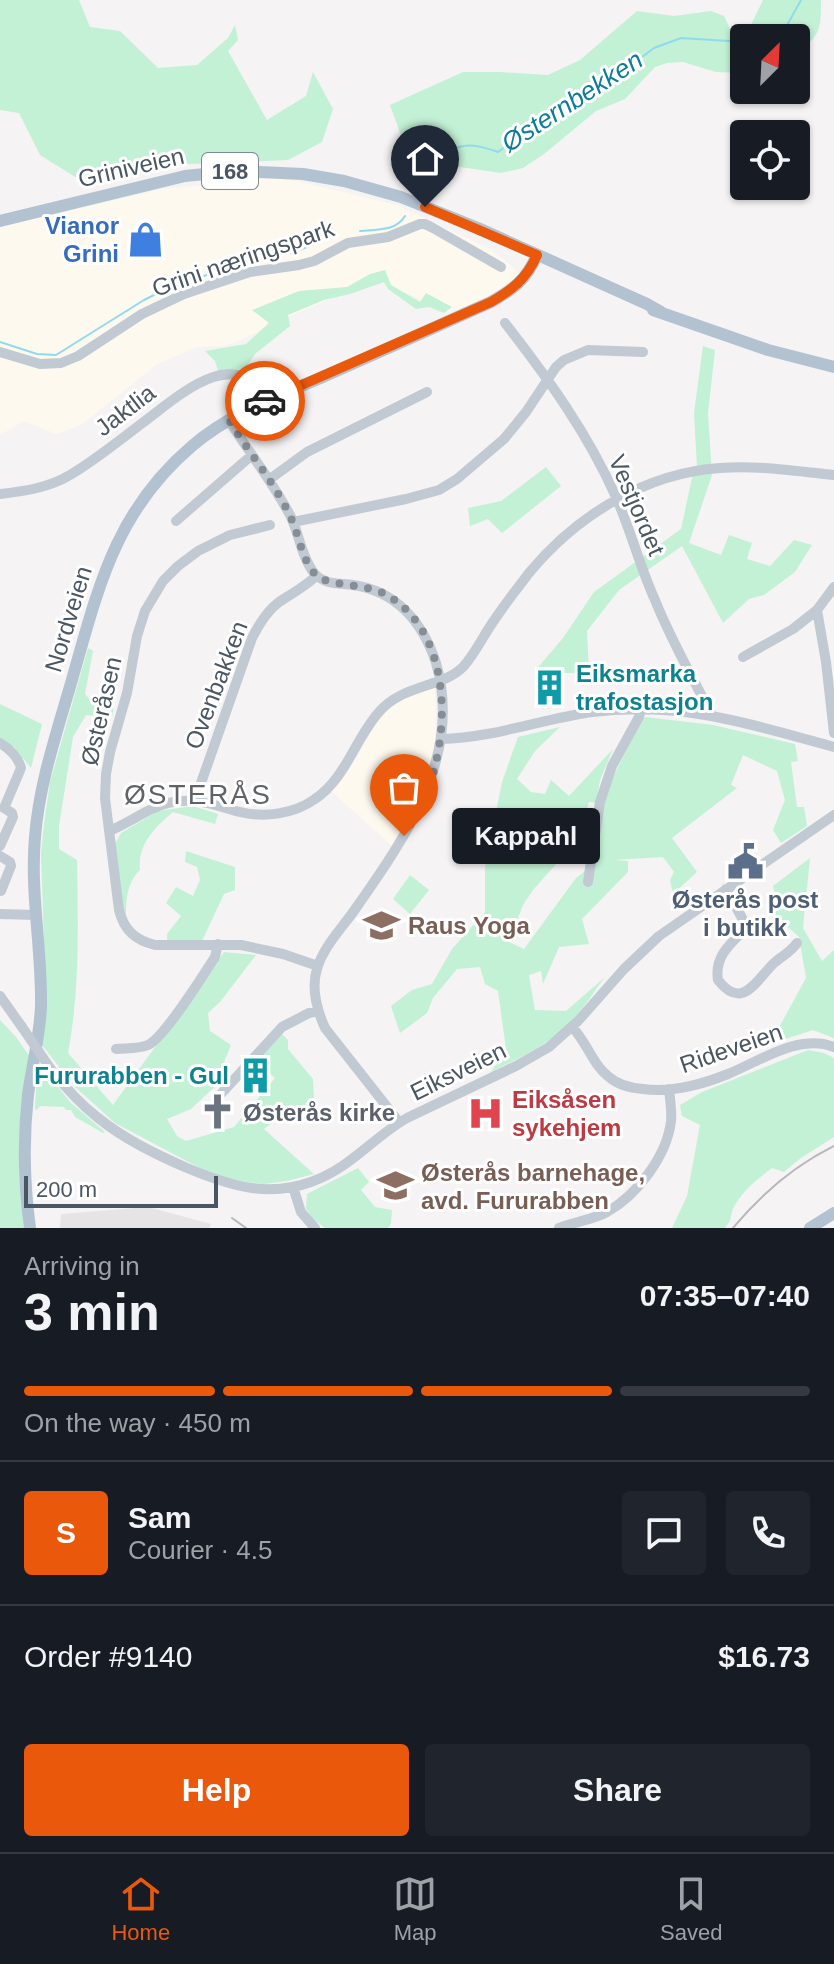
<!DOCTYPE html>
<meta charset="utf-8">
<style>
:root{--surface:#171b24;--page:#20242c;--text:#f1f3f6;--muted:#9ea1a6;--line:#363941;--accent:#ea580c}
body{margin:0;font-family:Arial,sans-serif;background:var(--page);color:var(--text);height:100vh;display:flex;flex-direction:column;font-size:30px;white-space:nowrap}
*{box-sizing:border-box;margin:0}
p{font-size:26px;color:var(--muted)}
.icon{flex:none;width:44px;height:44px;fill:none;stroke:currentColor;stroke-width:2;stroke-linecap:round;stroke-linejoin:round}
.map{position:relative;height:1228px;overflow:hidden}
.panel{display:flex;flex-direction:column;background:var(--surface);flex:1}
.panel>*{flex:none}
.needle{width:52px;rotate:24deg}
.controls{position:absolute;left:730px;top:24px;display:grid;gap:16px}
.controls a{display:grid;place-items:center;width:80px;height:80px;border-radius:8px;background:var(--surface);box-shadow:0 2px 6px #0004;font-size:40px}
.scale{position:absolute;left:24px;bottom:20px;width:194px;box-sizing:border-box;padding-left:8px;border:4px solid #4a5661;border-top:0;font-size:22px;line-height:28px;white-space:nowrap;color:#4a5661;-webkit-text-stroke:6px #fff;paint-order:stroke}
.pin{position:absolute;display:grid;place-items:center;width:68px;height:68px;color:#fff;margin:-82px -34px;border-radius:50% 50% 50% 0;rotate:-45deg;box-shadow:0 0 8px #0007}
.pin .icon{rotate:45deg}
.courier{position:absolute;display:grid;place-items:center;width:80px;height:80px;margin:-40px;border:6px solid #ea580c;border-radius:50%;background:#fff;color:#222;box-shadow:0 2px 10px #0007}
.bubble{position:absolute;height:56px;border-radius:8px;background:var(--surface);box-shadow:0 2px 6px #0004;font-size:26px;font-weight:800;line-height:56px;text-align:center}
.headline em{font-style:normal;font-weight:800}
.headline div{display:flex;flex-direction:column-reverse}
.headline{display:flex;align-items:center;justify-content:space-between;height:136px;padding:0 24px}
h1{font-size:52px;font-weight:800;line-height:60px}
.bar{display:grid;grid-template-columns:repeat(4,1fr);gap:12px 8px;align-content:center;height:96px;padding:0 24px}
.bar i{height:10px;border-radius:6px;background:var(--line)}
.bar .active{background:var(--accent)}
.bar p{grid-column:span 4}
.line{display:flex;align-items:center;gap:20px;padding:0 24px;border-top:2px solid var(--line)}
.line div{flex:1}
.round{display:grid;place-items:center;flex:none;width:84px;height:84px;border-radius:8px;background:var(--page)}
.action{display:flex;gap:16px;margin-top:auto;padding:16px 24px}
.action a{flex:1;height:92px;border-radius:8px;background:var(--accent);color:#fff;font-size:32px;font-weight:800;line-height:92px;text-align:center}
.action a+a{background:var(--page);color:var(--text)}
.dock{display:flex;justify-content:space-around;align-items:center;height:112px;border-top:2px solid var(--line);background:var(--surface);font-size:22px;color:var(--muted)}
.dock a{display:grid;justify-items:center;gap:4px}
.dock .active{color:var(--accent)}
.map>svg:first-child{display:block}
.commercial{fill:#fdf9ef}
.education{fill:#e6e4e5}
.green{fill:#c3f1d5}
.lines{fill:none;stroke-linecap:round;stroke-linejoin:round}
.stream{stroke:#90daee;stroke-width:2}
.minor{stroke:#c1cad2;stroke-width:10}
.major{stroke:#b3c2d1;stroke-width:12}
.rail{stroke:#b5b8bd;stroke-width:2}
.minor-bridge{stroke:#c1cad2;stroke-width:10}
.done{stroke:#868d94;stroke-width:8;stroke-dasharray:0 14.4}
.route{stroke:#ea580c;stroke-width:10}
.labels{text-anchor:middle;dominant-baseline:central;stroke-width:6;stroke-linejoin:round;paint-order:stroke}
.shield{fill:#fff;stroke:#808990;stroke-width:2}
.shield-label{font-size:22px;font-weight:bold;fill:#4a5661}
.street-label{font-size:24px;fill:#4a5661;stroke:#fff}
.shop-label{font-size:24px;font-weight:bold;fill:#366cbe;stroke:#fff;text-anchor:end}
.culture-label{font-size:24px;font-weight:bold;fill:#0d838f;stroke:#fff;text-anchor:start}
.service-label{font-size:24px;font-weight:bold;fill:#4e5e75;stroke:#fff}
.education-label{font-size:24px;font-weight:bold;fill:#785e54;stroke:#fff;text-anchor:start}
.health-label{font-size:24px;font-weight:bold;fill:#be3a42;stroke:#fff;text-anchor:start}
.worship-label{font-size:24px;font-weight:bold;fill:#5b616d;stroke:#fff;text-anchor:start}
.water-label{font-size:26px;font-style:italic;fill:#0c7c9b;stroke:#fff}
.quarter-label{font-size:28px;letter-spacing:2px;fill:#5f6368;stroke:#fff}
</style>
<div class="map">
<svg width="834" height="1228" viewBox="0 0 834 1228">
<rect width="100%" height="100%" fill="#f5f3f3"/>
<path class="commercial" d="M280,177l117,28 93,44 23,18 7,8 -36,24 -35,13 -61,-27 -8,-6 -33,12 -66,29 -42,21 -16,5 -27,1 -40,18 -75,60 -25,9 -32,-13 -24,14v-208l162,-38z
M435,686l1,54 -10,38 -14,36 -19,33 -62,-56 16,-18 33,-57 17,-15z"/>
<path class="education" d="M148,1207l63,17 -2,4h-149l1,-14z"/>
<path class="green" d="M0,0h79l11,27 30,4 38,37 39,-3 31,-27 7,-13 3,15 -10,11 39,69 39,-24 7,-24 20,37 -11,33 -34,18 -123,5 -77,20 -48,-30 -21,-42 -19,-3z
M763,0h58c0,32 -1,34 -25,55v-17h-52v35l-28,-1 -33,-10 -16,1 -12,4 -30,32 -29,12 -52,43 -21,14 -22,5 -48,-7 -25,24 -19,-10 -6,-39 -13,-36 73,-33h37l48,3 32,-15 57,-49 37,5 37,-5 13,5 8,17 11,2 6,-6z
M385,270l6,15 29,17 6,-9 26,14 -8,6 -15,-6 -13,2 -28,-20 -4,-7 -34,12 -26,6 -36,15 2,11 -35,28 -9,14 -28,3 -3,-10 -10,-10 41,-7 23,-21 -17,-13 47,-19 48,-4 23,-13z
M703,346l12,4 -7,63 4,62 -23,68 32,12 8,-20 23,8 -5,16 23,7 24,-26 18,5 -17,27 -31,23 -15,4 -26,24 -41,-77 -63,44 -32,41 2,42h-25l-8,-6 -14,14 -8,-9 29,-34 31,-46 87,-63 11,-51 5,-12 -3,-53z
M546,467l15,19 -59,47 -14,-14 -18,7 -2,-18 33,-7z
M88,648l5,3 -8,43 9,10 20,3 -2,10 -26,-2 -13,22 -14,89v23l18,11c1,65 3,130 -9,193l45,52 111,-153 32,3 -36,47 -12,11 2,18 21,14 -11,27 2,8 -31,29 -24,10 10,17 9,5 48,-14 41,-49 -19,-17 26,-27 6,6v9l25,30 2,36 -31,-1 -20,15 50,45 -27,7 -23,3 -33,-4 -33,-13 -83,-44 -41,-37 -32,-41 4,-40 -5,-151 3,-30 6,-42z
M0,704l42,20 -11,44 -17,-21 -14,-7z
M645,717l68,8 82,19 3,17 -7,1 6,45h7l3,19 -26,17 -8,-13 12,-30 -8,-29 -34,-16 -12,30 6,3 -65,50 25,34 -24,22 -3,-14 4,-8 -11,-15 -49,3 14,1v11l-46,47 7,25 -30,3 -16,37 -2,-13 -12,4 6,35 31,1 39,-34c-10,13 -19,28 -30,40 -22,26 -54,40 -84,55l15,-23 -8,-58 -13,-7 -5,-17 -23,2 -24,29 -6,15 -27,20 -9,-27 21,-16 20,-6 20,-35 33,-37v-45l17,-85 16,-45 42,-10 -25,24 -18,28 14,13 14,2 6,-14 18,16 44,-47 -13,31 -4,23 -7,-1 -4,14c-40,5 -47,3 -60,43l32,4 -24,27 -10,15 -14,37 15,7 52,-71 22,-17c1,-15 1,-30 3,-45 7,-36 26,-67 44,-99z
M193,806l25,8 -3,10 -42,-12c-18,15 -36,33 -33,58 -14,13 -14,32 -14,50l-5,-19 -6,-57 6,-11 37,-22z
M186,851l49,16v23l-11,4 -22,47 -35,1v-8l14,-18 -15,-13 10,-16 17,9 7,-16 -3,-13 -12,-5z
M810,858l-7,70 19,33 12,-11v88l-21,-8 -43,14 36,-66 -7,-41 -25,-23 5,-6 -6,-22z
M410,875l19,15 -19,24 -17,-15z
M0,1020l16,17 14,20 -11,114 5,57h-24z
M808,1050l16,3 10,5v79l-33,21 -17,14 -12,-4c-13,10 -28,21 -37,37 -6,10 -1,12 -10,23h-53l15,-32 13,-71 -18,-9 -2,-11 22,-13z
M41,1066l30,37 34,29 -2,1 -28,-16 -4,-7h-5l-2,-3 -24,-1 -3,4 -2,-1 2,-40z
M358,1168l11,14 -8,8 14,17 17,3 -1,14 -3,4h-63l-13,-10 -6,-10 1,-14z"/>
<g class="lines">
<path class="stream" d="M780,38l21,-38
M415,188c8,-17 25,-36 44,-41 13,-4 27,1 39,5l76,-56 28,-9 52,-39 27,-10 63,4
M360,231c17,-2 35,1 45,-15
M0,342l37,12 19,1 88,-55 20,-10 74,-26 33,-9 24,-3 26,-11"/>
<path class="minor" d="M505,323c43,55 83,111 111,174 15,34 24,70 39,103 16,40 37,77 57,115
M0,352l40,12 21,-1 17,-7 64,-42 42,-20 66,-22 49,-7 15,-4 34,-18 40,-6 32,-13h5l8,4 68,39
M229,420c20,33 44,62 62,97 8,17 11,41 23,56 10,12 26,10 39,12 44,6 70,38 83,78 27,92 -30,174 -80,245 -13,19 -33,39 -39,61 -6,19 0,41 8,59l74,94
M270,479l37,-27 120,-60
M0,494c25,-3 48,-6 70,-19 27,-16 51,-36 75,-54 32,-24 93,-80 121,-20
M176,521l76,-66
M293,522l113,-23 33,-9 18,-11 47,-40 22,-27 30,-45 8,-7 24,-10 55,2
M270,525l-40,10 -32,16 -20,15 -15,15 -18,30 -8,25 -10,57 -17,59 -4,22 -1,24 14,112c5,20 16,30 36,35h86l42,9 35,12
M834,587l-17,23 9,52 8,71
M743,657l50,-28 24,-19
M441,739c51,-1 101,-20 151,-27 89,-11 158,12 242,35
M0,743c10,6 18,13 21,25l-17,40 8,5 1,4 -13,29
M195,800l57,-162c7,-14 15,-27 27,-36 13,-9 26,-15 37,-26
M109,831c25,-10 44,-28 72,-30 21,-2 39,6 59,11 24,6 54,2 75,-13 31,-21 40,-60 64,-87 24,-28 63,-24 84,-45 12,-13 20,-31 30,-45 11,-17 24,-33 36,-49 47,-57 116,-100 191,-105 37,-3 77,3 114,7
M0,856l10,6 1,4 -10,25
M588,882l12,-80 12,-36 27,-49 2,-8
M726,889l21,38c-16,16 -33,29 -29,53 24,31 38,1 55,-16 8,-8 16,-10 24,-21
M0,914l36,1
M0,996l22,31
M572,1027c15,15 20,37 37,50 9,8 22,11 34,12 28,4 60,-5 85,-15 32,-13 71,-41 106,-27
M116,1049c10,-1 23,0 32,-4 17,-8 55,-70 67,-88l3,-13
M50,1068c14,18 29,35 47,49 27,22 58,37 90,51 41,17 80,30 124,14 40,-14 61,-44 96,-64l109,-52 33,-19 29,-26 46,-52 35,-33 175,-121
M220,1095l62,-68 27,-14 9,-2
M293,1187l8,25 14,16
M559,1228c15,-6 33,-8 48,-16 30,-17 60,-56 64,-91 1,-11 -1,-21 -2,-32"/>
<path class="major" d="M0,221l185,-45 50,-5 68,3 41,7 57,16 77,31 169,76 14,8
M653,310l115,40 66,17
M30,1228c-6,-44 -7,-89 -2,-133 4,-30 12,-59 13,-89 1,-57 -11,-113 -6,-169 4,-51 20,-99 34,-147 28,-96 43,-176 123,-244 38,-33 87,-50 133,-70 55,-24 111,-49 166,-74 23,-13 35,-22 46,-47
M810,1228l24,-15"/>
<path class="rail" d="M232,1218l14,10
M733,1228c29,-35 61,-62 101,-82"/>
<path class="minor-bridge" d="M22,1027l28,41"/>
</g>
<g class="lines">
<path class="done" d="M265,401l-36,19c20,33 46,63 62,98 8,17 11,42 24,56 12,13 50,9 70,20 60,33 65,117 49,176 -6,23 -18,45 -30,66"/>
<path class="route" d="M265,401l226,-99c21,-12 36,-24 46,-47l-112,-48"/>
</g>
<defs>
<symbol id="shop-bare" viewBox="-9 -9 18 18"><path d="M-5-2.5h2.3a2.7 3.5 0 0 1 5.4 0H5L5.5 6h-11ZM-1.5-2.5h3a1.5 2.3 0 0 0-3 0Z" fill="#3f7fe0" stroke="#fff" stroke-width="2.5" paint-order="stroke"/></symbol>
<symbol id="building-bare" viewBox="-9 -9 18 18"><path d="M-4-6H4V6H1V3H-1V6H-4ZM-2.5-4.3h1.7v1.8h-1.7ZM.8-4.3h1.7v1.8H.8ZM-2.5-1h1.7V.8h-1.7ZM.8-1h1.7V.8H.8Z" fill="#0f9aa8" stroke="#fff" stroke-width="2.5" paint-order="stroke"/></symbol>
<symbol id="civic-bare" viewBox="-9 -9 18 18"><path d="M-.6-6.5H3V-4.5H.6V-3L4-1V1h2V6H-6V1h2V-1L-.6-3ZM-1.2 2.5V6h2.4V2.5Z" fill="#5c6f8a" stroke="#fff" stroke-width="2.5" paint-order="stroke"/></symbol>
<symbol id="school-bare" viewBox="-9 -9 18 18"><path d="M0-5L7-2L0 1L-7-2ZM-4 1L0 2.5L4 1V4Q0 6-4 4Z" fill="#8d6e63" stroke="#fff" stroke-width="2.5" paint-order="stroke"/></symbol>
<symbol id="church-bare" viewBox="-9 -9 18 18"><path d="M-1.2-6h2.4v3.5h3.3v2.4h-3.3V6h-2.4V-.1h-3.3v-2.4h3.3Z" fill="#6b7280" stroke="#fff" stroke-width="2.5" paint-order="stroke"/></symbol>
<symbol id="hospital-bare" viewBox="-9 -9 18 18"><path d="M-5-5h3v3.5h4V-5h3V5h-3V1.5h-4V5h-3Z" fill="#e0444e" stroke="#fff" stroke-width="2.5" paint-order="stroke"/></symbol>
</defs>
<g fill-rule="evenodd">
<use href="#shop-bare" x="120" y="214" width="51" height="51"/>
<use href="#building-bare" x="524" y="662" width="51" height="51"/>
<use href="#civic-bare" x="720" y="836" width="51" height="51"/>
<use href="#school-bare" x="356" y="900" width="51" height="51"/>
<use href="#building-bare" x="230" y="1050" width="51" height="51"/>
<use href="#church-bare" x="192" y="1086" width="51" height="51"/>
<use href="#hospital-bare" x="460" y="1088" width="51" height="51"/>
<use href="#school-bare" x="370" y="1160" width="51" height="51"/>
</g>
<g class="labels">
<rect class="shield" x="202" y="153" width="56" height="36" rx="6"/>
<g class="shield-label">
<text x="230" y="171">168</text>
</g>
<g class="street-label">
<text transform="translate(131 167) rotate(-13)">Griniveien</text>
<text transform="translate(243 258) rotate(-19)">Grini næringspark</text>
<text transform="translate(125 410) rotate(-37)">Jaktlia</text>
<text transform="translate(637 505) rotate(67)">Vestjordet</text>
<text transform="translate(68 619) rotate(-73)">Nordveien</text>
<text transform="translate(216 685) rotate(-69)">Ovenbakken</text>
<text transform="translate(101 711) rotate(-77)">Østeråsen</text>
<text transform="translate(731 1048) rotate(-19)">Rideveien</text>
<text transform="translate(458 1071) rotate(-26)">Eiksveien</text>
</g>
<g class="shop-label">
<text x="119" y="225">Vianor<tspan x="119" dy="28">Grini</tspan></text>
</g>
<g class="culture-label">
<text x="576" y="673">Eiksmarka<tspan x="576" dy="28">trafostasjon</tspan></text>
<text x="229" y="1075" text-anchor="end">Fururabben - Gul</text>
</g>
<g class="service-label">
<text x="745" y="899">Østerås post<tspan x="745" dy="28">i butikk</tspan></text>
</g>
<g class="education-label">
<text x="408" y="925">Raus Yoga</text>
<text x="421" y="1172">Østerås barnehage,<tspan x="421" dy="28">avd. Fururabben</tspan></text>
</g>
<g class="health-label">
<text x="512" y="1099">Eiksåsen<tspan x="512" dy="28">sykehjem</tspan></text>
</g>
<g class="worship-label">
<text x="243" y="1112">Østerås kirke</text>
</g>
<g class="water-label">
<text transform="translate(572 101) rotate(-33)">Østernbekken</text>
</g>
<g class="quarter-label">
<text x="198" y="794">ØSTERÅS</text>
</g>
</g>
</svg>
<div class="controls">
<a><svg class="needle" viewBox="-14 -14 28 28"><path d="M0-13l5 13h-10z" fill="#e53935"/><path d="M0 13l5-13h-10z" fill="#9ea1a6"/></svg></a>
<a><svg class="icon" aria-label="locate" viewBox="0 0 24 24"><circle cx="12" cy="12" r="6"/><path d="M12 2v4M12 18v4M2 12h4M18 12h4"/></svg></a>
</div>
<div class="scale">200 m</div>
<div class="pin" style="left:404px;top:836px;background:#ea580c"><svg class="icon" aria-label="bag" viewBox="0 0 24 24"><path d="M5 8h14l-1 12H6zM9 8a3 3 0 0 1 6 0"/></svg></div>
<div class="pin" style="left:425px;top:207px;background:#1f2937"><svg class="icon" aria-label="home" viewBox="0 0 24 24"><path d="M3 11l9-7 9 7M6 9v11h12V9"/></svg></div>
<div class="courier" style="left:265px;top:401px"><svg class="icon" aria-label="car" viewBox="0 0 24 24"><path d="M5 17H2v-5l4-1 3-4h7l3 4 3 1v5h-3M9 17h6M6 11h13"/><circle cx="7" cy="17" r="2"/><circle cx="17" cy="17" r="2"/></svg></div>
<div class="bubble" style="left:452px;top:808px;width:148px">Kappahl</div>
</div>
<section class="panel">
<div class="headline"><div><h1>3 min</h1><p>Arriving in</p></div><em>07:35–07:40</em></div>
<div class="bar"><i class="active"></i><i class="active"></i><i class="active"></i><i></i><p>On the way · 450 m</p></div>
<div class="line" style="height:144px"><b class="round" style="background:var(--accent);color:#fff">S</b><div><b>Sam</b><p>Courier · 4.5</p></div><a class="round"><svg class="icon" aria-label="chat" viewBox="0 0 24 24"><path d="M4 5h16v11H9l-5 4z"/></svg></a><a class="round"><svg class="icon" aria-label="phone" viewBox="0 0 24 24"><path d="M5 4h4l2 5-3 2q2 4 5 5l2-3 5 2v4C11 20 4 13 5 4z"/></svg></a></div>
<div class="line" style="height:104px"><div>Order #9140</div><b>$16.73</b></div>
<div class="action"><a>Help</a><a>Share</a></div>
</section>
<nav class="dock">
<a class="active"><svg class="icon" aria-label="home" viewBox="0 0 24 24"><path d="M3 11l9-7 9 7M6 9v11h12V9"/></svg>Home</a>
<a><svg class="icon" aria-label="map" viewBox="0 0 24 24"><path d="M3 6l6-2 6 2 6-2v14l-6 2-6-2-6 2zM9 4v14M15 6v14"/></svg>Map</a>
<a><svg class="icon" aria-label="saved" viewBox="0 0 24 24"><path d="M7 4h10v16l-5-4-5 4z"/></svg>Saved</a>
</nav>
